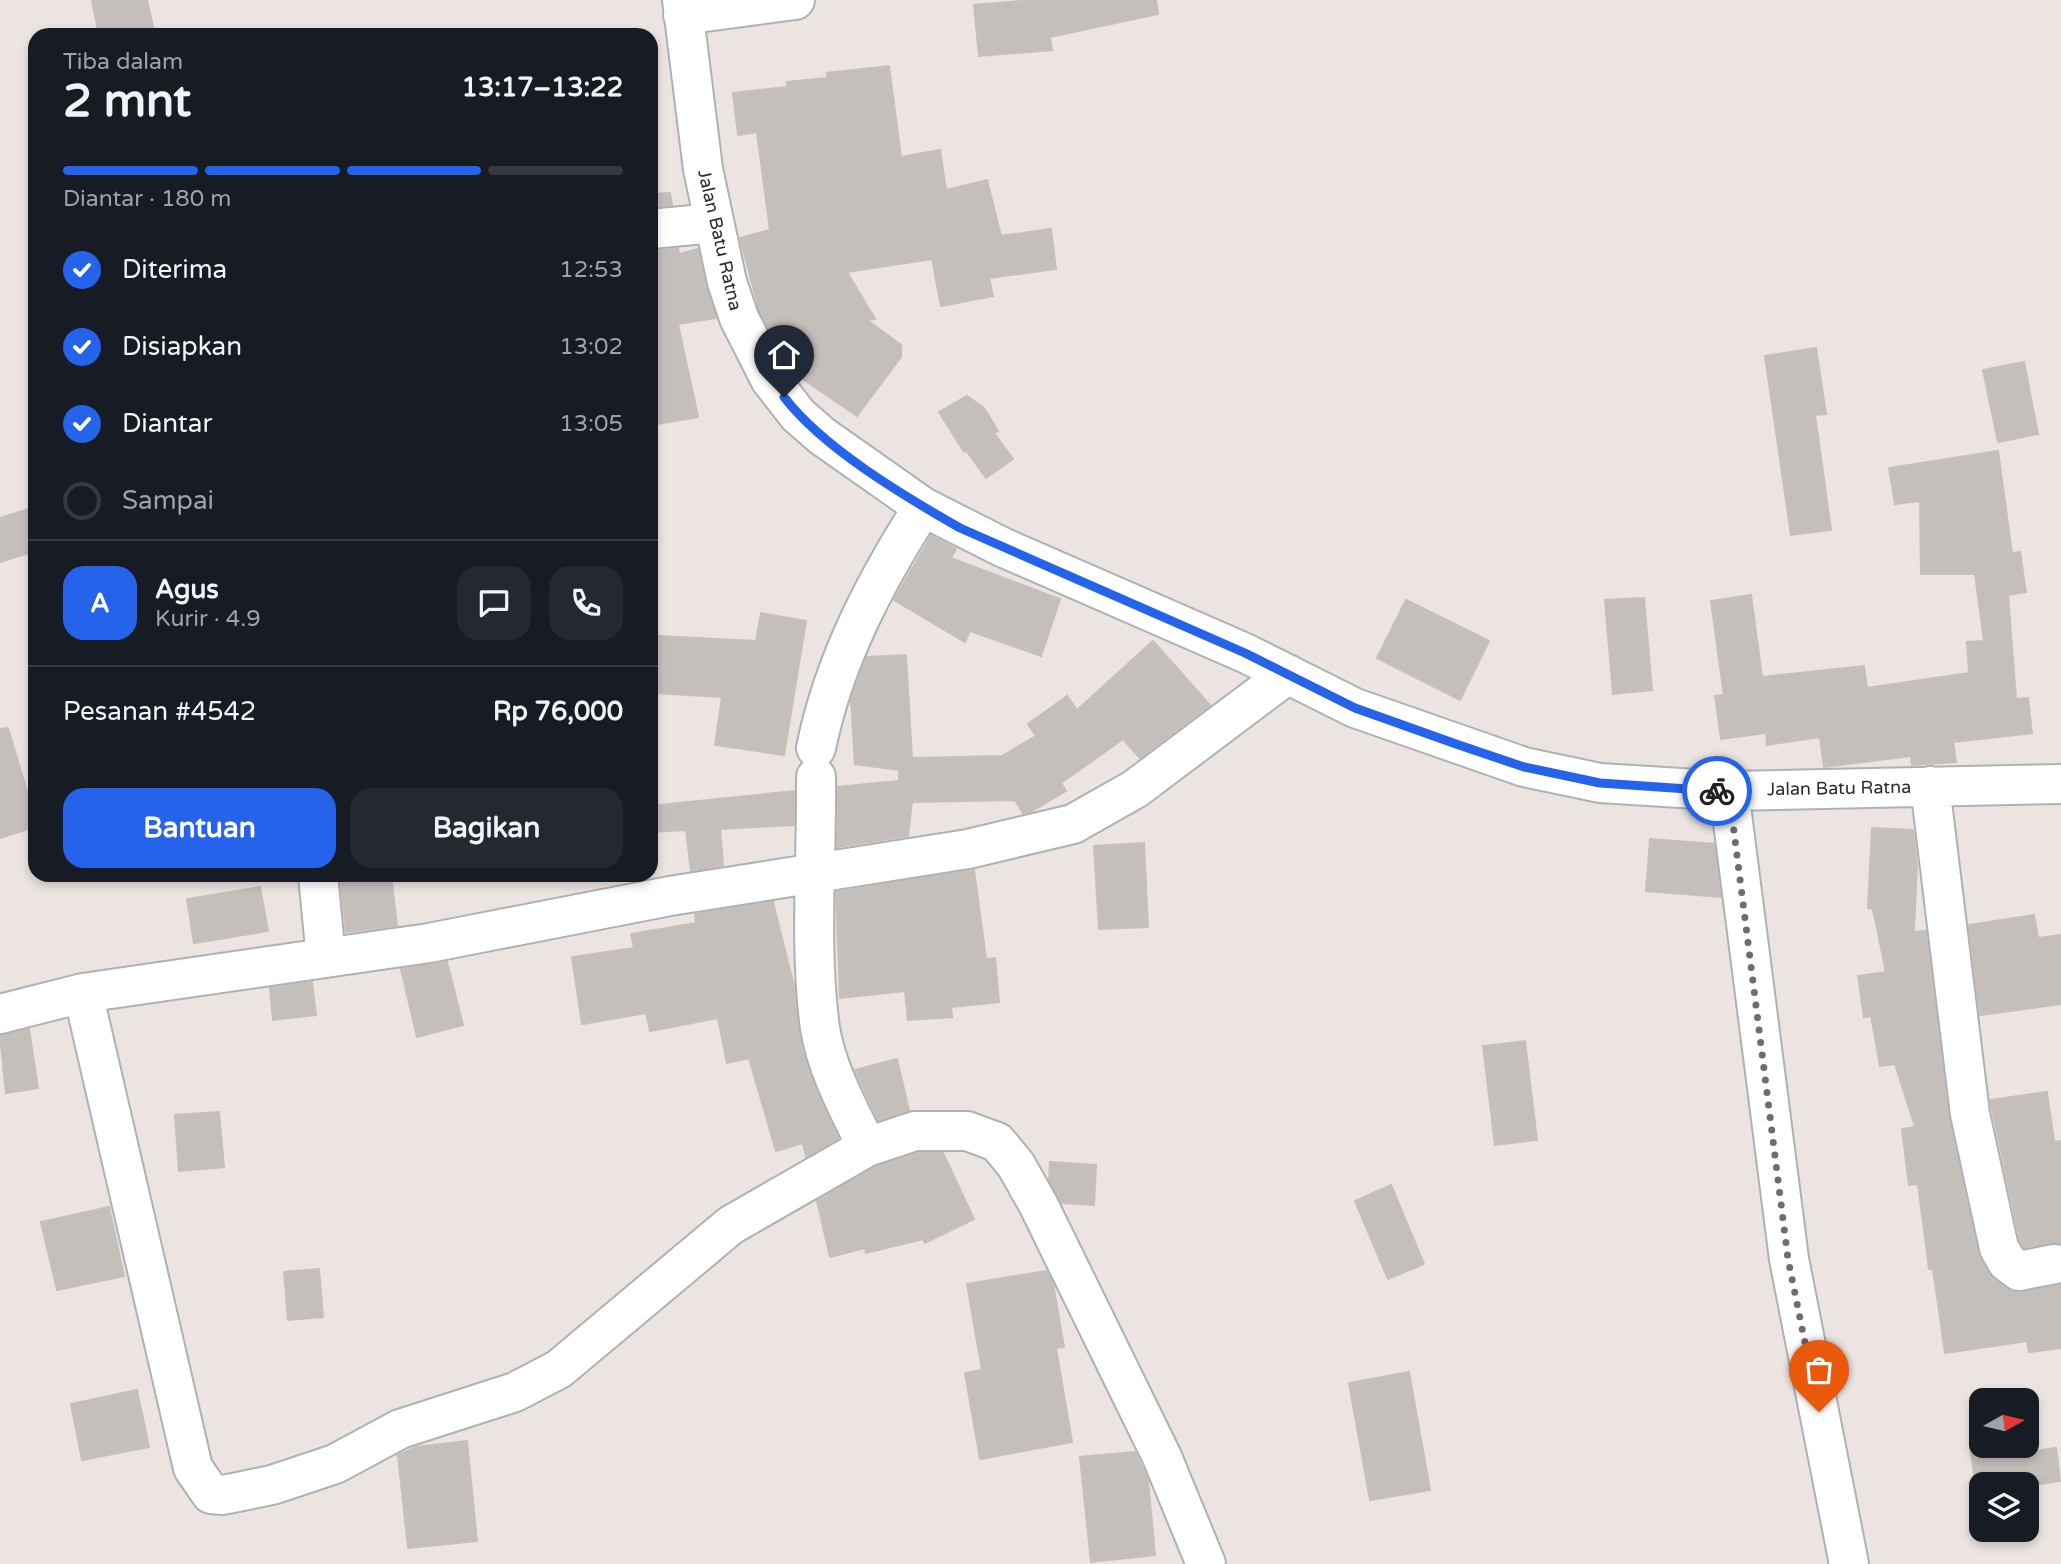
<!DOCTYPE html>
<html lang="id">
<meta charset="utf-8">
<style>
:root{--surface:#171b24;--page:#242831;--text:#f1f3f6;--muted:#9ea1a6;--line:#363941;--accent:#2563eb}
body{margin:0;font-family:"Varela Round",sans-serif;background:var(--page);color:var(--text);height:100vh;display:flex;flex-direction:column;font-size:26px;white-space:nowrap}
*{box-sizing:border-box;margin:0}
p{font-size:23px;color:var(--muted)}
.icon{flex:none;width:38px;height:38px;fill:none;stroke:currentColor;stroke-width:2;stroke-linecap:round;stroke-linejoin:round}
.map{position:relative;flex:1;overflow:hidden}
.drawer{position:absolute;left:28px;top:28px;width:630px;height:854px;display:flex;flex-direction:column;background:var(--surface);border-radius:21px;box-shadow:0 4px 10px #0003}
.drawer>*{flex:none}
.needle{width:46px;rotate:82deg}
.tools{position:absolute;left:1969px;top:1388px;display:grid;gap:14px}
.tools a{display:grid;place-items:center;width:70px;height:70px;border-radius:14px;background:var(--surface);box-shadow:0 4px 10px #0003;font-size:35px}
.pin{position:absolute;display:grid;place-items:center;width:60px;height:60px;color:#fff;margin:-72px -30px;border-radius:50% 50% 50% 0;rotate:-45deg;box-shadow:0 0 7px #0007}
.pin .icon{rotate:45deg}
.courier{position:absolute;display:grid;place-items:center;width:70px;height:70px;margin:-35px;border:5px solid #2563eb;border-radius:50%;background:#fff;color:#222;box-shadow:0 2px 9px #0007}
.overview em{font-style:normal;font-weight:700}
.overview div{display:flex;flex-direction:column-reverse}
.overview{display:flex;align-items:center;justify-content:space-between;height:119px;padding:0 35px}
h1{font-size:46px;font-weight:700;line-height:52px}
.bar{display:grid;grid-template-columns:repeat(4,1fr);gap:10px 7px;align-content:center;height:84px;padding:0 35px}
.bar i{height:9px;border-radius:5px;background:var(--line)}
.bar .on{background:var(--accent)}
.bar p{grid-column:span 4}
.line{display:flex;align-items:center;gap:18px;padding:0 35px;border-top:2px solid var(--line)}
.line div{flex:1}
.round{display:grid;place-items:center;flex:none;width:74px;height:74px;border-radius:21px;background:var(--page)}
ol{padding:0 35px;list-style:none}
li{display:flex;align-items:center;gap:21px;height:77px}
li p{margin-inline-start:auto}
li .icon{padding:7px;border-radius:50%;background:var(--accent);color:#fff;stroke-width:4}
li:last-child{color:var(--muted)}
li i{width:38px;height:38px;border:4px solid var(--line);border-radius:50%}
.action{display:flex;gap:14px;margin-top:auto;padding:14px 35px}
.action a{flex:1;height:80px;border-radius:21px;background:var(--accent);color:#fff;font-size:28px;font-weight:700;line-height:80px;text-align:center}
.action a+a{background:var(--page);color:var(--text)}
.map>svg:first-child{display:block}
.building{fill:#c5bfbc;stroke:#c7bfba;stroke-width:2}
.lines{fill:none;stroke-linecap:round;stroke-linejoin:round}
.minor-casing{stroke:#adb2b7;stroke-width:42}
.minor{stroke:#fff;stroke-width:38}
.done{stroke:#6f6c6b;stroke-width:7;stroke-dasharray:0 12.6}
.route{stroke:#2563eb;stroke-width:9}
.labels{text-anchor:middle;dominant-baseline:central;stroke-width:6;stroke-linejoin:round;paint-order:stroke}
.street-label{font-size:18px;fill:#2c2c2c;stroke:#fff}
</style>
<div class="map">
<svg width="2061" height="1564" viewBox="0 0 2061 1564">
<rect width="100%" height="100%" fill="#ece4e0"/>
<path class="building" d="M92,0h55l8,35h-56z
M1033,0h123l2,14 -108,23 2,13 -73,6 -5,-51z
M889,66l12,91 39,-7 6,40 41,-10 14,56 50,-7 5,40 -67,9 4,18 -52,10 -9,-47 -85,13 28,47 -8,1 34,25v12l-44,59 -66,-45 -32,-61 -19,-72 30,-8 -13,-98 -19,3 -5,-42 54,-6v-5l40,-4v-5z
M670,193l2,12 -21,2v-13z
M678,248l1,6 19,-5 18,69 -38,6 20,93 -47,8v-174z
M1816,348l10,66 -11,1 16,115 -40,5 -26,-179z
M2024,362l14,72 -40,8 -15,-72z
M967,396l17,12 14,23 -4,2 19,26 -27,19 -20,-28 -2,2 -25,-40z
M1998,451l14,102 8,-1 6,40 -18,3 8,104 12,-1 4,35 -79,9 3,20 -44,3 -1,-9 -87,11 -4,-30 -53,8 -1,-12 -45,6 -6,-43 9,-1 -13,-94 40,-6 11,82 102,-11 3,22 102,-15 -2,-31 17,-1 -9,-67h-54l-1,-73 -25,3 -6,-36z
M35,507v44l-35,11v-44z
M931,536l25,13 -5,9 109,41 -19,57 -71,-25 -5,11 -71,-42z
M1644,598l8,92 -39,4 -8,-94z
M1406,600l83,41 -29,59 -83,-42z
M761,613l45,8 -22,134 -69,-10 7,-48 -66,-4 3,-57 97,5z
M1153,641l57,64 -70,53 -17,-19 -62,44 5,8 -34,20 -9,2 -8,-13 -103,2 -4,34 -71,11 1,-60 61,-6v-11l-44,-6 -4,-64 16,-43 39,-2 6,103 90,-2 34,-20 -8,-12 39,-28 10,14z
M8,728l27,90v9l-35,11v-109z
M794,791v34l-74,4 3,36 -32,6 -5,-41 -35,2v-26z
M1872,828l41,2 4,34 -3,68 12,-1 23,188 29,134 15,26 21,13 47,-7v63l-32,4 -2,-11 -82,12 -12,-84h-4l-11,-85 -9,1 -7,-56 13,-2 -20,-63 -15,2 -9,-50 -7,1 -6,-41 28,-4 -13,-63 -5,-1z
M1650,839l64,5 7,53 -75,-6z
M1144,843l4,84 -49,2 -5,-83z
M974,870l12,89 9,-1 4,44 -48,5 1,10 -44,3 -3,-29 -65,7 -4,-106z
M340,875h51l6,51 -51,6z
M260,887l8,44 -74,12 -7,-44z
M773,902l21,84 8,64 11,33 25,55 -32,19 -3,-14 -27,8 -27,-93 -22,5 -9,-45 -68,13 -4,-18 -64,11 -10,-67 62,-9 -3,-14 65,-11 -1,-9z
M2034,915l4,23 23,-3v69l-81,11 -11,-90z
M447,962l16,63 -46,12 -16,-68z
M312,982l4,33 -43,5 -3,-32z
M29,1029l9,59 -32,5 -6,-58z
M1525,1041l12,99 -42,5 -12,-99z
M897,1059l12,51 -31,10 -23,-50z
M2047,1092l7,50 7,-1v102l-37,5 -4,-8 -30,-140z
M219,1112l5,55 -45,4 -4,-56z
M919,1153h24l31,66 -49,24 -2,-4 -57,14 -1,-5 -35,9 -13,-56 59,-34z
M1050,1162l46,3 -2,40 -32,-2 -13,-24z
M1391,1185l33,79 -36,15 -33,-78z
M109,1207l15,69 -67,14 -16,-68z
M319,1269l4,48 -35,3 -4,-48z
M1046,1271l7,12 11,64 -8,1 16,94 -92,17 -15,-86 17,-3 -15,-86z
M1409,1372l21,118 -60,10 -21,-117z
M137,1390l12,57 -67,13 -11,-56z
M467,1441l10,100 -69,7 -10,-93 18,-8z
M1970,1446h34l1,9 51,-7 4,33 -34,5 -45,-2v8l-4,1z
M1135,1452l13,28 7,75 -64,7 -11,-105z"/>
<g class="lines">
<defs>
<path id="minor" d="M682,0l21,169 24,113 12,36 31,61 28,36 24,21 101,71 79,40 243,106 110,55 169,59 76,16 129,8 332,-7
M683,15l112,-15
M651,229l63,-6
M816,748c18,-88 59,-166 107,-241
M816,777c1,81 -7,172 4,251 7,43 29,81 47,119
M1930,786l40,328 29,134 8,14 12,9 36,-7
M1729,791l60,468 60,305
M318,875l8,83
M83,993l110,475 18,26 12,1 49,-10 63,-21 65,-35 115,-37 44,-23 172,-144 136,-78 48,-16h52l30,11 19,23 22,39 124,253 44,107
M0,1014l83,-21 346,-50 241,-47 298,-47 105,-25 62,-35 153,-115"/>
</defs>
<use href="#minor" class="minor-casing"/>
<use href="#minor" class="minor"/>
</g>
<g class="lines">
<path class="done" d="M1717,791l12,1 59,467 31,153"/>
<path class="route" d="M784,397c39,51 120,99 176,131l285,125 110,55 101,36 68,23 76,16 117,8"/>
</g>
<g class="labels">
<g class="street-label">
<text transform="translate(720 240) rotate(77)">Jalan Batu Ratna</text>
<text transform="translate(1839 788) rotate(-1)">Jalan Batu Ratna</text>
</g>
</g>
</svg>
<div class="tools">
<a><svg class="needle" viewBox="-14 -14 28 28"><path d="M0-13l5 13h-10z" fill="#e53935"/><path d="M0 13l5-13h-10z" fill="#9ea1a6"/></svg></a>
<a><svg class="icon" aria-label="layers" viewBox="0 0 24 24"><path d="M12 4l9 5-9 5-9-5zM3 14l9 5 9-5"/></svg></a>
</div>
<div class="pin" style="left:1819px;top:1412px;background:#ea580c"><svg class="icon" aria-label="bag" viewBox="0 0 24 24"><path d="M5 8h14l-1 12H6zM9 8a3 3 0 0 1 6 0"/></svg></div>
<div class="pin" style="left:784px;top:397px;background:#1f2937"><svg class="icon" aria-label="home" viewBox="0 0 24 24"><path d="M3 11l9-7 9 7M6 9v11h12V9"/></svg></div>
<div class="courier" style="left:1717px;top:791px"><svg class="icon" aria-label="bike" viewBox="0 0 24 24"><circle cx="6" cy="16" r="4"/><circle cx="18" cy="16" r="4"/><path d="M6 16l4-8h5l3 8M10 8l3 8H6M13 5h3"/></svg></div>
<section class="drawer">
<div class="overview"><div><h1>2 mnt</h1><p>Tiba dalam</p></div><em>13:17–13:22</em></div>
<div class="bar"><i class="on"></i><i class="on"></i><i class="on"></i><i></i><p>Diantar · 180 m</p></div>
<ol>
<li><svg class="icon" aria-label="check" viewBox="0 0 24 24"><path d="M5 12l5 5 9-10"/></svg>Diterima<p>12:53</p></li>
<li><svg class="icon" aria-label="check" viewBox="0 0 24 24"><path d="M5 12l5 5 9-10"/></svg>Disiapkan<p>13:02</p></li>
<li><svg class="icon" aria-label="check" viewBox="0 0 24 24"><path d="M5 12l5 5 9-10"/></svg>Diantar<p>13:05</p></li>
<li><i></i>Sampai</li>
</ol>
<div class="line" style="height:126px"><b class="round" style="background:var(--accent);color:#fff">A</b><div><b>Agus</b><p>Kurir · 4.9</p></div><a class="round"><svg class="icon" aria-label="chat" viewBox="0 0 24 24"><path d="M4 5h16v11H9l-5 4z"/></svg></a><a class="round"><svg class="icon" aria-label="phone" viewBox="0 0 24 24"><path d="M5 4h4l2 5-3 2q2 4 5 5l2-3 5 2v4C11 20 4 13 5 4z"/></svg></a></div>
<div class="line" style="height:91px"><div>Pesanan #4542</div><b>Rp 76,000</b></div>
<div class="action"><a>Bantuan</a><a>Bagikan</a></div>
</section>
</div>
